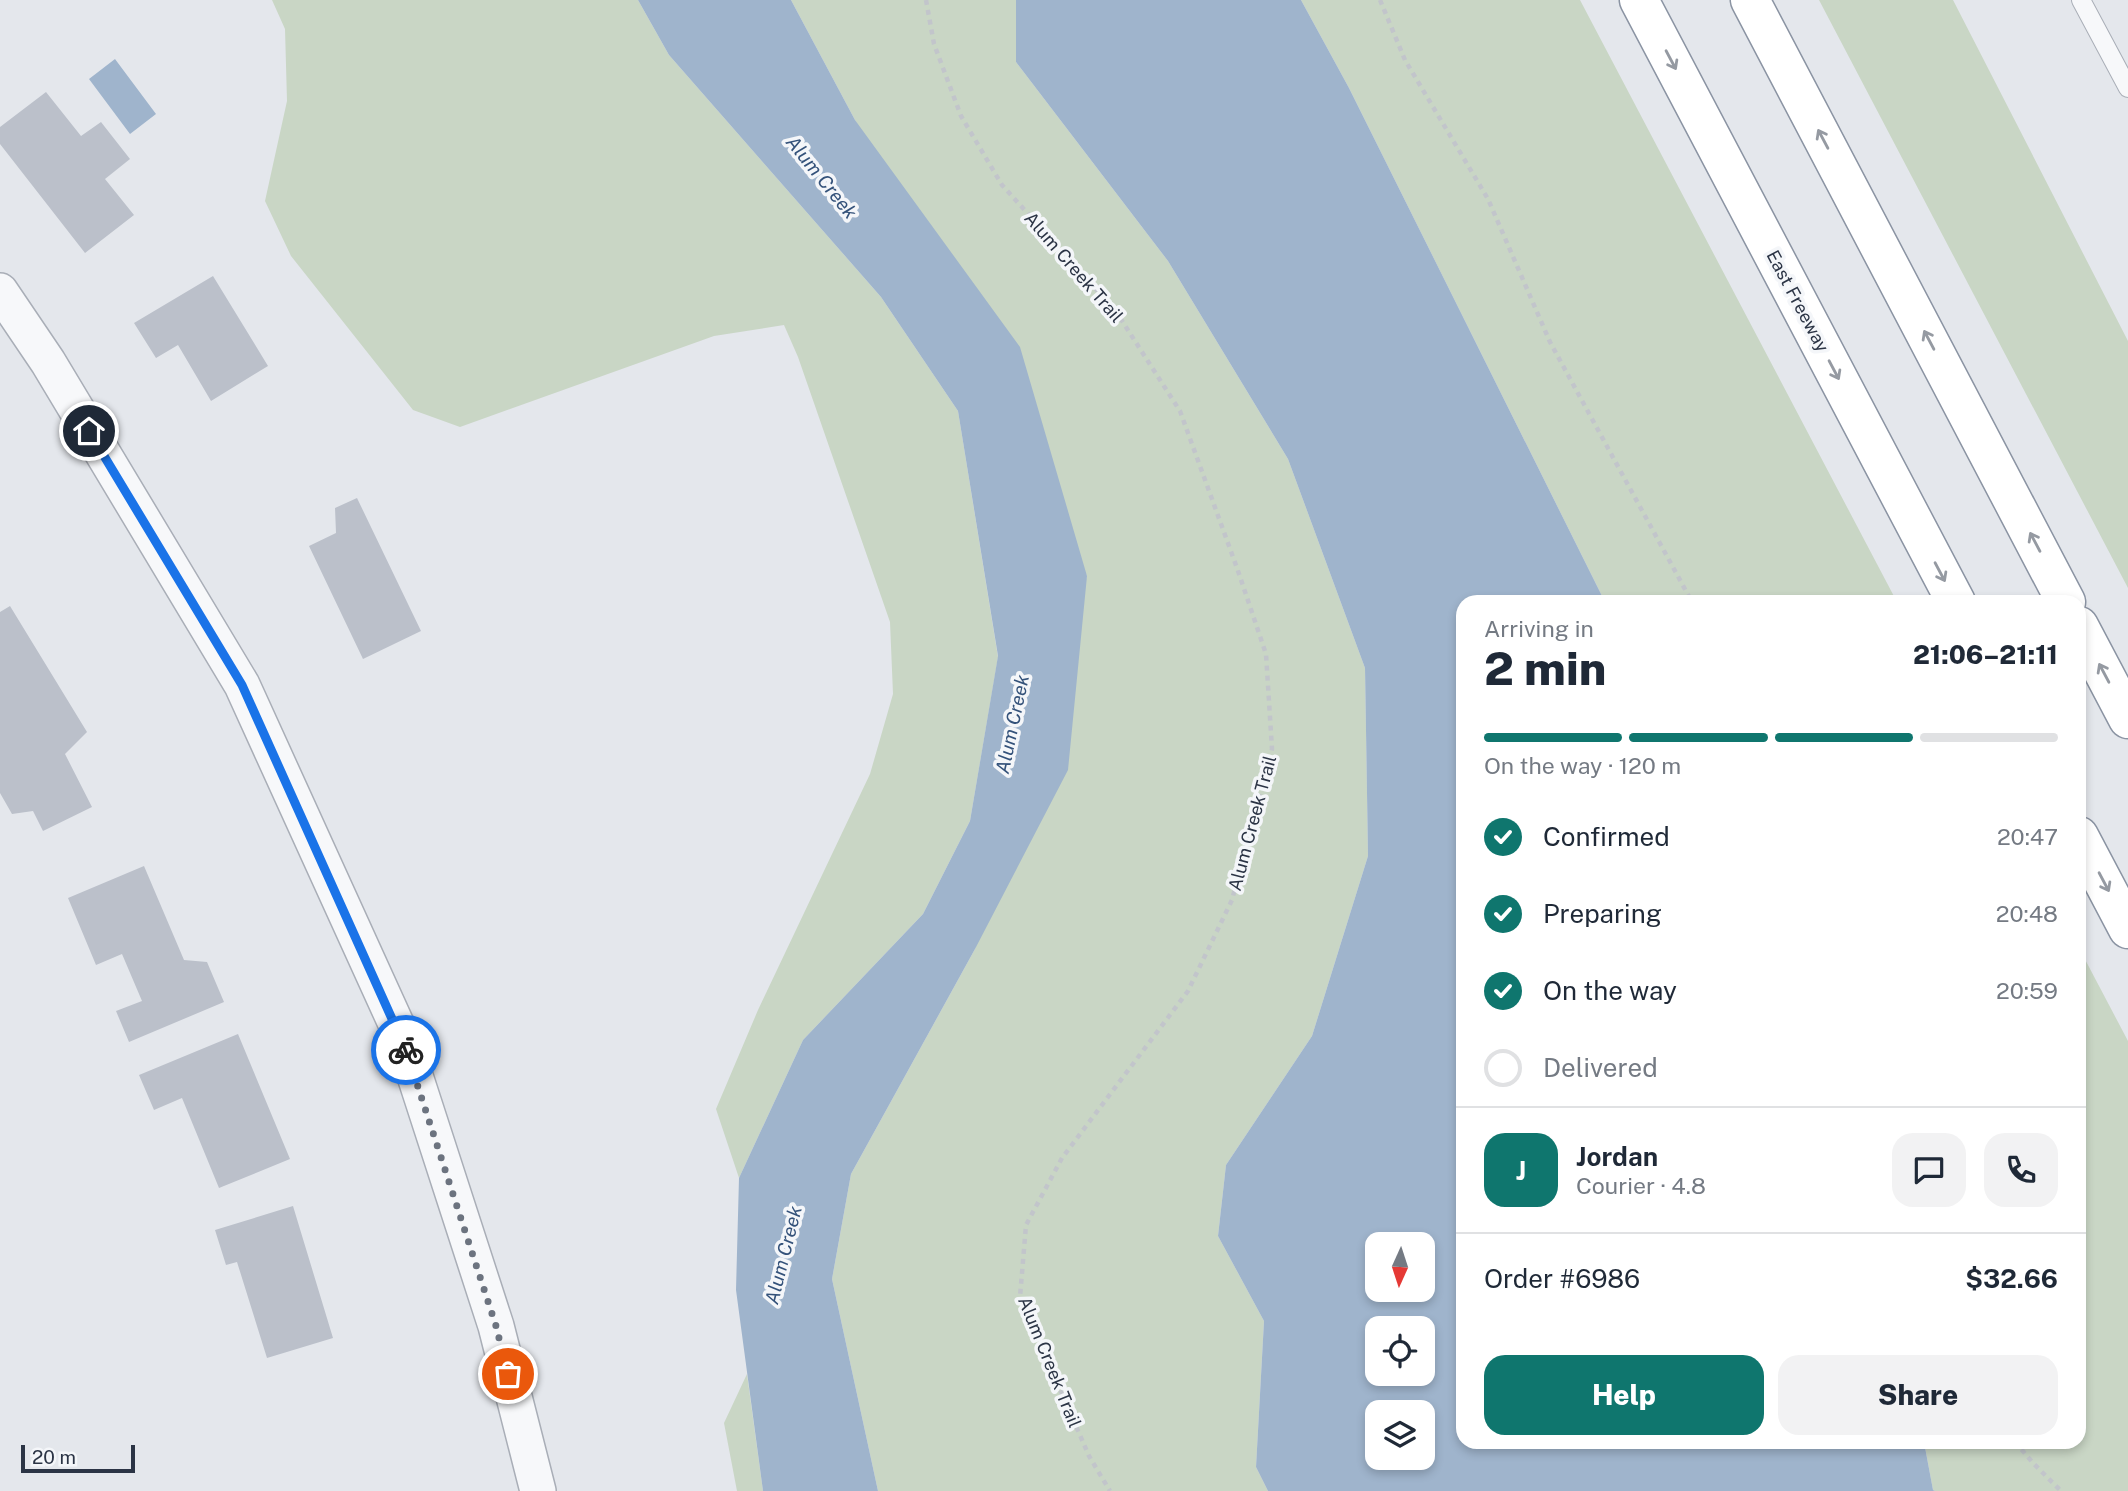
<!DOCTYPE html>
<meta charset="utf-8">
<style>
:root{--surface:#fff;--page:#f2f2f3;--text:#1f2937;--muted:#747a83;--line:#e0e1e3;--accent:#0f766e}
body{margin:0;font-family:"Public Sans",sans-serif;background:var(--page);color:var(--text);height:100vh;display:flex;flex-direction:column;font-size:26px;white-space:nowrap}
*{box-sizing:border-box;margin:0}
p{font-size:23px;color:var(--muted)}
.icon{flex:none;width:38px;height:38px;fill:none;stroke:currentColor;stroke-width:2;stroke-linecap:round;stroke-linejoin:round}
.map{position:relative;flex:1;overflow:hidden}
.drawer{position:absolute;left:1456px;top:595px;width:630px;height:854px;display:flex;flex-direction:column;background:var(--surface);border-radius:21px;box-shadow:0 4px 10px #0003}
.drawer>*{flex:none}
.needle{width:46px;rotate:183deg}
.tools{position:absolute;left:1365px;top:1232px;display:grid;gap:14px}
.tools a{display:grid;place-items:center;width:70px;height:70px;border-radius:14px;background:var(--surface);box-shadow:0 4px 10px #0003;font-size:35px}
.scale{position:absolute;left:21px;bottom:18px;width:114px;box-sizing:border-box;padding-left:7px;border:4px solid #2b3445;border-top:0;font-size:19px;line-height:24px;white-space:nowrap;color:#2b3445;-webkit-text-stroke:5px #f4f6f9;paint-order:stroke}
.pin{position:absolute;display:grid;place-items:center;width:60px;height:60px;color:#fff;margin:-30px;border:4px solid #fff;border-radius:50%;box-shadow:0 2px 7px #0007}
.courier{position:absolute;display:grid;place-items:center;width:70px;height:70px;margin:-35px;border:5px solid #1a73e8;border-radius:50%;background:#fff;color:#222;box-shadow:0 2px 9px #0007}
.head em{font-style:normal;font-weight:800}
.head div{display:flex;flex-direction:column-reverse}
.head{display:flex;align-items:center;justify-content:space-between;height:119px;padding:0 28px}
h1{font-size:46px;font-weight:800;line-height:52px}
.bar{display:grid;grid-template-columns:repeat(4,1fr);gap:10px 7px;align-content:center;height:84px;padding:0 28px}
.bar i{height:9px;border-radius:5px;background:var(--line)}
.bar .active{background:var(--accent)}
.bar p{grid-column:span 4}
.line{display:flex;align-items:center;gap:18px;padding:0 28px;border-top:2px solid var(--line)}
.line div{flex:1}
.round{display:grid;place-items:center;flex:none;width:74px;height:74px;border-radius:21px;background:var(--page)}
ol{padding:0 28px;list-style:none}
li{display:flex;align-items:center;gap:21px;height:77px}
li p{margin-inline-start:auto}
li .icon{padding:7px;border-radius:50%;background:var(--accent);color:#fff;stroke-width:4}
li:last-child{color:var(--muted)}
li i{width:38px;height:38px;border:4px solid var(--line);border-radius:50%}
.action{display:flex;gap:14px;margin-top:auto;padding:14px 28px}
.action a{flex:1;height:80px;border-radius:21px;background:var(--accent);color:#fff;font-size:28px;font-weight:800;line-height:80px;text-align:center}
.action a+a{background:var(--page);color:var(--text)}
.map>svg:first-child{display:block}
.green{fill:#c9d6c5}
.water{fill:#9fb4cc;fill-rule:evenodd}
.building{fill:#bbc0ca}
.lines{fill:none;stroke-linecap:round;stroke-linejoin:round}
.service-casing{stroke:#a9aeb7;stroke-width:20}
.minor-casing{stroke:#a9aeb7;stroke-width:38}
.motorway-casing{stroke:#8b94a3;stroke-width:41}
.path{stroke:#c2c5cb;stroke-width:4.5;stroke-dasharray:5 5;stroke-linecap:butt}
.service{stroke:#f7f8fa;stroke-width:18}
.minor{stroke:#f7f8fa;stroke-width:35}
.motorway{stroke:#fff;stroke-width:38}
.oneway{stroke:#959aa2}
.done{stroke:#6c737f;stroke-width:7;stroke-dasharray:0 12.6}
.route{stroke:#1a73e8;stroke-width:9}
.labels{text-anchor:middle;dominant-baseline:central;stroke-width:7;stroke-linejoin:round;paint-order:stroke}
.street-label{font-size:18px;fill:#2b3445;stroke:#f4f6f9}
.water-label{font-size:19px;font-style:italic;fill:#34527a;stroke:#f4f6f9}
</style>
<div class="map">
<svg width="2128" height="1491" viewBox="0 0 2128 1491">
<rect width="100%" height="100%" fill="#e4e7ec"/>
<path class="green" d="M272,0h366l31,55 212,242 77,114 40,246 -28,164 -47,93 -120,126 -64,138 -23,-69 42,-99 112,-236 23,-80 -3,-72 -92,-265 -14,-32 -70,11 -254,91 -47,-17 -122,-154 -26,-55 22,-100 -2,-72z
M791,0h225v62l152,199 120,198 77,209 3,188 -56,180 -86,129 -8,71 46,85 -8,146 12,24h-390l-46,-212 19,-105 124,-225 112,-373 -232,-456z
M1301,0h279l317,602h-292l-256,-514z
M1819,0h134l175,341v247z
M2079,948l49,93v450h-193l-2,-1 -9,-48h155z
M747,1374l16,117h-26l-13,-68z"/>
<path class="water" d="M638,0h153l64,120 165,227 67,229 -19,194 -93,179 -124,225 -19,105 46,212h-115l-27,-201 3,-112 64,-138 120,-126 47,-93 28,-165 -40,-245 -77,-114 -212,-242z
M1016,0h285l48,88 256,514h-142v840h461l9,48 2,1h-667l-12,-24 8,-146 -46,-85 8,-71 86,-129 56,-180 -3,-188 -77,-209 -120,-198 -152,-199zM1423,1244v46h-46v-46zM1377,1328h46v46h-46zM1377,1412h46v46h-46z
M115,59l41,55 -26,20 -41,-55z"/>
<path class="building" d="M46,92l35,44 20,-14 29,37 -25,20 29,36 -49,38 -85,-109v-17z
M213,276l55,90 -57,35 -33,-56 -22,13 -22,-35z
M357,498l64,133 -58,28 -54,-113 27,-13 -1,-25z
M10,606l77,126 -22,22 27,53 -49,24 -10,-20 -21,3 -12,-21v-181z
M144,866l40,94 23,2 17,40 -95,40 -13,-31 26,-10 -20,-47 -26,11 -28,-67z
M238,1034l52,125 -71,29 -37,-90 -28,12 -15,-35z
M293,1206l40,132 -66,20 -30,-96 -11,3 -11,-35z"/>
<g class="lines">
<defs>
<path id="service" d="M2081,0l47,88"/>
<path id="minor" d="M0,291l48,71 194,323 161,354 93,287 42,165"/>
<path id="motorway" d="M1639,0l317,602
M1750,0l316,602
M2079,626l49,93
M2079,836l49,93"/>
</defs>
<use href="#service" class="service-casing"/>
<use href="#minor" class="minor-casing"/>
<use href="#motorway" class="motorway-casing"/>
<path class="path" d="M926,0l8,44 27,72 41,69 113,125 65,101 57,157 29,86 6,95 -40,151 -44,91 -126,167 -36,67 -6,72 69,159 21,35
M1380,0l25,60 83,139 62,143 142,260
M2015,1442l19,22 27,27"/>
<use href="#service" class="service"/>
<use href="#minor" class="minor"/>
<use href="#motorway" class="motorway"/>
</g>
<defs><path id="oneway-shaft" d="M-6 0H5M1.5-3L5.5 0L1.5 3" fill="none" stroke-width="1.6" stroke-linecap="round" stroke-linejoin="round" transform="scale(1.75)"/></defs>
<g class="oneway">
<use href="#oneway-shaft" transform="translate(1671 60) rotate(62)"/>
<use href="#oneway-shaft" transform="translate(1823 139) rotate(-118)"/>
<use href="#oneway-shaft" transform="translate(1929 340) rotate(-118)"/>
<use href="#oneway-shaft" transform="translate(1834 370) rotate(62)"/>
<use href="#oneway-shaft" transform="translate(2035 542) rotate(-118)"/>
<use href="#oneway-shaft" transform="translate(1940 572) rotate(62)"/>
<use href="#oneway-shaft" transform="translate(2104 673) rotate(-118)"/>
<use href="#oneway-shaft" transform="translate(2104 882) rotate(62)"/>
</g>
<g class="lines">
<path class="done" d="M406,1050l90,276 12,48"/>
<path class="route" d="M89,431l153,254 164,365"/>
</g>
<g class="labels">
<g class="street-label">
<text transform="translate(1074 267) rotate(49)">Alum Creek Trail</text>
<text transform="translate(1798 301) rotate(62)">East Freeway</text>
<text transform="translate(1252 823) rotate(-75)">Alum Creek Trail</text>
<text transform="translate(1050 1362) rotate(68)">Alum Creek Trail</text>
</g>
<g class="water-label">
<text transform="translate(822 177) rotate(51)">Alum Creek</text>
<text transform="translate(1012 724) rotate(-78)">Alum Creek</text>
<text transform="translate(783 1255) rotate(-76)">Alum Creek</text>
</g>
</g>
</svg>
<div class="tools">
<a><svg class="needle" viewBox="-14 -14 28 28"><path d="M0-13l5 13h-10z" fill="#e53935"/><path d="M0 13l5-13h-10z" fill="#747a83"/></svg></a>
<a><svg class="icon" aria-label="locate" viewBox="0 0 24 24"><circle cx="12" cy="12" r="6"/><path d="M12 2v4M12 18v4M2 12h4M18 12h4"/></svg></a>
<a><svg class="icon" aria-label="layers" viewBox="0 0 24 24"><path d="M12 4l9 5-9 5-9-5zM3 14l9 5 9-5"/></svg></a>
</div>
<div class="scale">20 m</div>
<div class="pin" style="left:508px;top:1374px;background:#ea580c"><svg class="icon" aria-label="bag" viewBox="0 0 24 24"><path d="M5 8h14l-1 12H6zM9 8a3 3 0 0 1 6 0"/></svg></div>
<div class="pin" style="left:89px;top:431px;background:#1f2937"><svg class="icon" aria-label="home" viewBox="0 0 24 24"><path d="M3 11l9-7 9 7M6 9v11h12V9"/></svg></div>
<div class="courier" style="left:406px;top:1050px"><svg class="icon" aria-label="bike" viewBox="0 0 24 24"><circle cx="6" cy="16" r="4"/><circle cx="18" cy="16" r="4"/><path d="M6 16l4-8h5l3 8M10 8l3 8H6M13 5h3"/></svg></div>
<section class="drawer">
<div class="head"><div><h1>2 min</h1><p>Arriving in</p></div><em>21:06–21:11</em></div>
<div class="bar"><i class="active"></i><i class="active"></i><i class="active"></i><i></i><p>On the way · 120 m</p></div>
<ol>
<li><svg class="icon" aria-label="check" viewBox="0 0 24 24"><path d="M5 12l5 5 9-10"/></svg>Confirmed<p>20:47</p></li>
<li><svg class="icon" aria-label="check" viewBox="0 0 24 24"><path d="M5 12l5 5 9-10"/></svg>Preparing<p>20:48</p></li>
<li><svg class="icon" aria-label="check" viewBox="0 0 24 24"><path d="M5 12l5 5 9-10"/></svg>On the way<p>20:59</p></li>
<li><i></i>Delivered</li>
</ol>
<div class="line" style="height:126px"><b class="round" style="background:var(--accent);color:#fff">J</b><div><b>Jordan</b><p>Courier · 4.8</p></div><a class="round"><svg class="icon" aria-label="chat" viewBox="0 0 24 24"><path d="M4 5h16v11H9l-5 4z"/></svg></a><a class="round"><svg class="icon" aria-label="phone" viewBox="0 0 24 24"><path d="M5 4h4l2 5-3 2q2 4 5 5l2-3 5 2v4C11 20 4 13 5 4z"/></svg></a></div>
<div class="line" style="height:91px"><div>Order #6986</div><b>$32.66</b></div>
<div class="action"><a>Help</a><a>Share</a></div>
</section>
</div>
